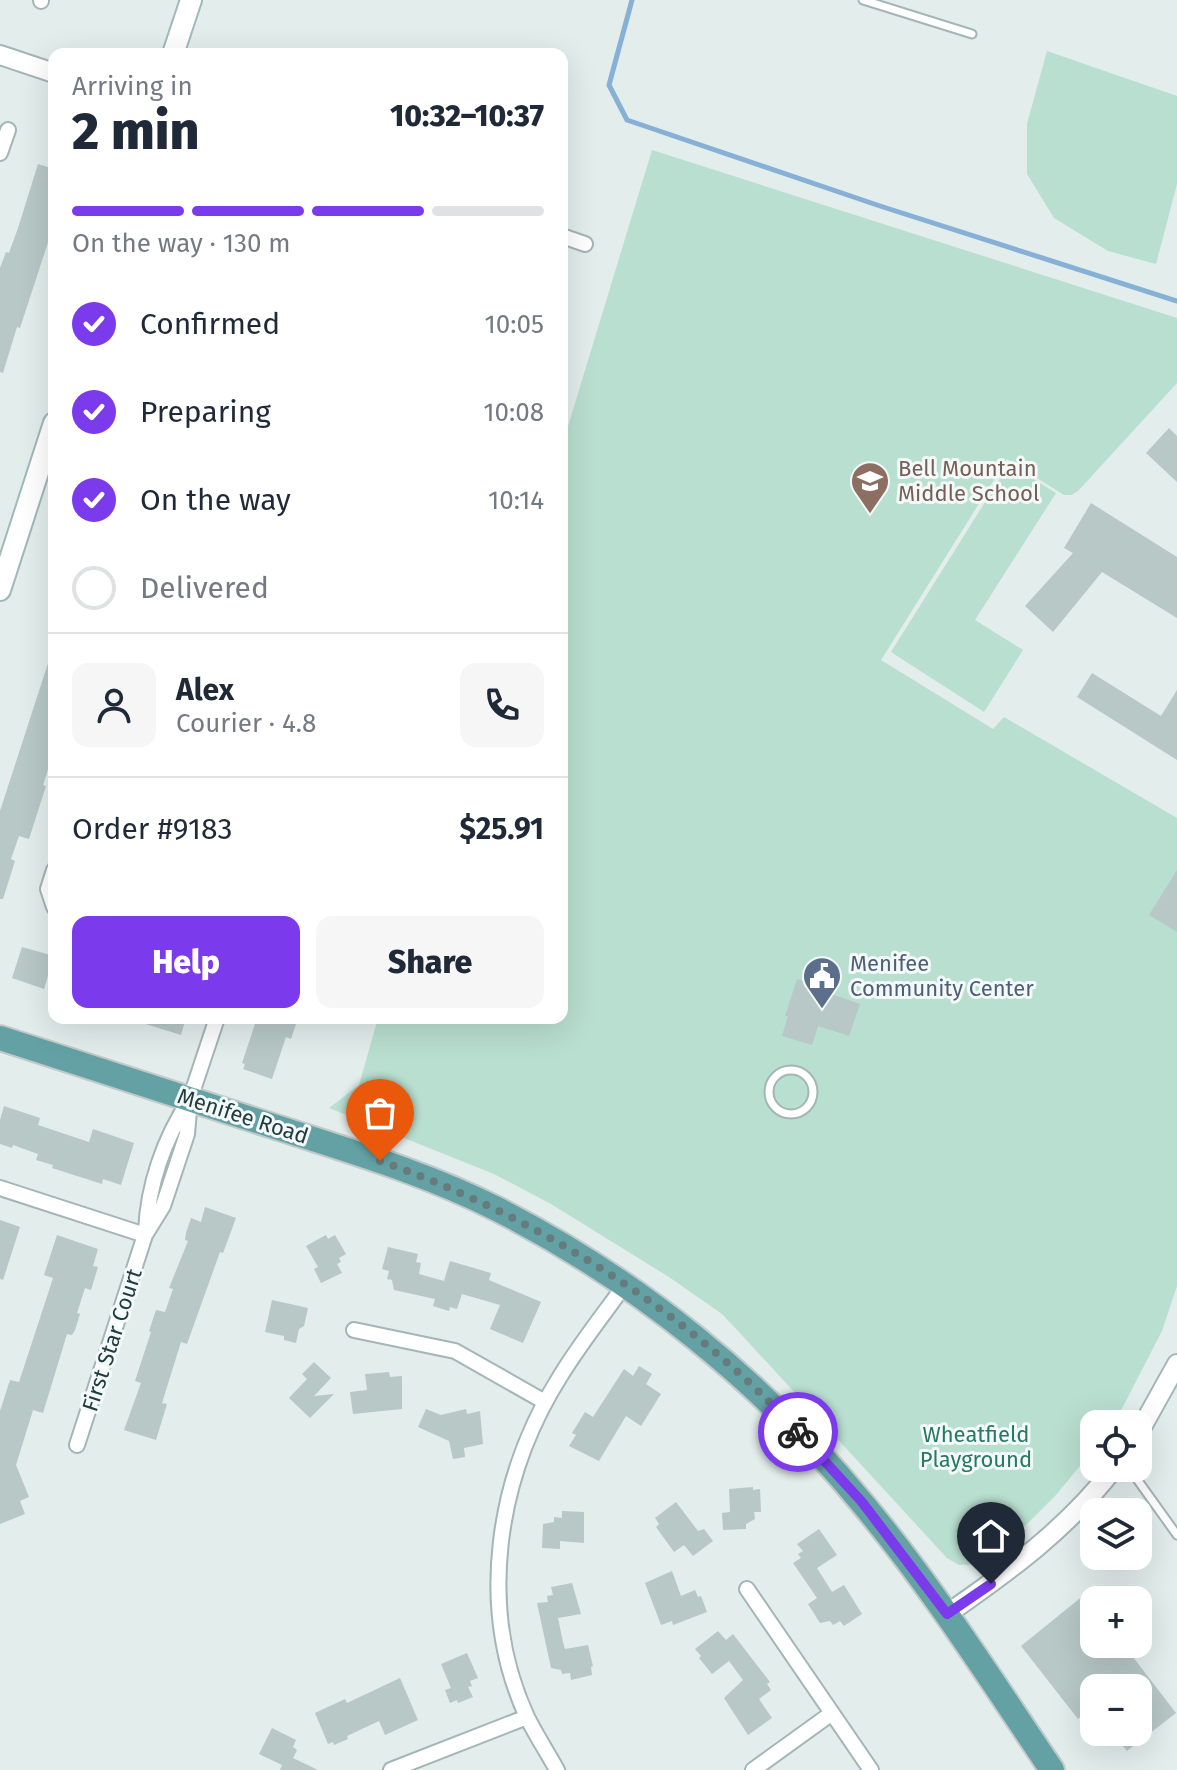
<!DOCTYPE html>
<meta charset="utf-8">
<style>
:root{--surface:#fff;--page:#f6f6f7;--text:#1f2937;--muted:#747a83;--line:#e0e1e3;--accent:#7c3aed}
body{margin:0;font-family:"Fira Sans",sans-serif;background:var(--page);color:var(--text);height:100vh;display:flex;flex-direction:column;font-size:30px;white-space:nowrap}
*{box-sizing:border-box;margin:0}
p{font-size:26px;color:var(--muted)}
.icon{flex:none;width:44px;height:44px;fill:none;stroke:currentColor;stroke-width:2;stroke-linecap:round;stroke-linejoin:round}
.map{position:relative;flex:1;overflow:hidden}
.details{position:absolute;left:48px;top:48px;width:520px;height:976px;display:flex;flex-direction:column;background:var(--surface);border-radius:16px;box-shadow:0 8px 32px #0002}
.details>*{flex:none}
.fabs{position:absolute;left:1080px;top:1410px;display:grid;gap:16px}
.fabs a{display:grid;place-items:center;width:72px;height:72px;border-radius:16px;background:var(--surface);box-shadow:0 8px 32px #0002;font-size:40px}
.pin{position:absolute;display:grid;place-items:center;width:68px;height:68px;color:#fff;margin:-82px -34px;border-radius:50% 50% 50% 0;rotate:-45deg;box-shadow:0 0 8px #0007}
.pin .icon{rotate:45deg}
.courier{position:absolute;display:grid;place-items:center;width:80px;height:80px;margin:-40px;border:6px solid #7c3aed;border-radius:50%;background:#fff;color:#222;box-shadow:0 2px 10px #0007}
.head em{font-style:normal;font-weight:800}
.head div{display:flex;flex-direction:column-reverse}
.head{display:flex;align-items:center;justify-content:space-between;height:136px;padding:0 24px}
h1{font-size:52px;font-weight:800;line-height:60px}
.bar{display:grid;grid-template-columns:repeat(4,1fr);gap:12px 8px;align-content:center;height:96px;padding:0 24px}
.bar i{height:10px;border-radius:6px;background:var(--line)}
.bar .current{background:var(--accent)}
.bar p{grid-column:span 4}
.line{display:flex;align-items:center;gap:20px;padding:0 24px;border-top:2px solid var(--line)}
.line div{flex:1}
.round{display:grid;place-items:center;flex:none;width:84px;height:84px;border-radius:16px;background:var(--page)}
ol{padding:0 24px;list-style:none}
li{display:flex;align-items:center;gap:24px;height:88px}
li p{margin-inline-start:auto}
li .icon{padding:8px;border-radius:50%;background:var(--accent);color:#fff;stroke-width:4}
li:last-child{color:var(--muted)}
li i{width:44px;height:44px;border:4px solid var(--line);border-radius:50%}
.cta{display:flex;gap:16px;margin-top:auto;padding:16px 24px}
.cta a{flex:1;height:92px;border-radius:16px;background:var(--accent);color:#fff;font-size:32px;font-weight:800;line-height:92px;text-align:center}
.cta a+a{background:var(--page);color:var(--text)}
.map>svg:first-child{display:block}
.green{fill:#b9dfd0}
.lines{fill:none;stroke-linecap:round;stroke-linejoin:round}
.stream{stroke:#86b0d5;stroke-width:5}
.building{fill:#b7c8c6}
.service-casing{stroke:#a4b5b5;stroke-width:11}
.minor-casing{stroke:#a4b5b5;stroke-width:18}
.tertiary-casing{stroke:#a4b5b5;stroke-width:22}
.secondary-casing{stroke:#9fb9b8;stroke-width:24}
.primary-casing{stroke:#c1c9c9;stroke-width:28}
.service{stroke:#fff;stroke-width:7}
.minor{stroke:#fff;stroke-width:14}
.tertiary{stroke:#fff;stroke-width:18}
.secondary{stroke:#fff;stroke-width:20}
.primary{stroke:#63a1a5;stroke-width:24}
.done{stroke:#657b7c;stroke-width:8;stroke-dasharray:0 14.4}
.route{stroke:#7c3aed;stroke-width:10}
.labels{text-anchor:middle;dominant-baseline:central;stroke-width:6;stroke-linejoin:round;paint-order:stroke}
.education-label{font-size:22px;fill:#785e54;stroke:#f2f9f8;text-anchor:start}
.service-label{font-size:22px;fill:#4e5e75;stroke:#f2f9f8;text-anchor:start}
.street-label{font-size:22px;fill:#213d3f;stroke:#f2f9f8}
.park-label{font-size:22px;fill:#287961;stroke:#f2f9f8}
</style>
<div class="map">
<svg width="1177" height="1770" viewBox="0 0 1177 1770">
<rect width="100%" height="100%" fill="#e2edec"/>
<path class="green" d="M1047,51l130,45v88l-21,80 -48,-13 -54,-33 -27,-44v-50z
M652,150l525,168v65l-99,108 -7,4h-7l-57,-36 -126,201 112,69 11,-12 173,101v468l-15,45 -48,93h-20v25l-38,46 -31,31 -50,38 -16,1 -12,-7 -208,-226 -17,-18 -53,-37 -118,-73 -57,-30 -165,-66 30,-23 19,-67h184v-572z
M1009,464l47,29 -81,127 48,30 -39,62 -93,-60z"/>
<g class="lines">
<path class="stream" d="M632,0l-23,85 18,35 253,86 297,95"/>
</g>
<path class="building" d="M38,164l16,5v55l-34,104 -3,-1 -14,46 -3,-1v-104l6,-16 3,1 9,-25z
M1169,428l8,8v46l-31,-29z
M1091,503l86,54v61l-75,-46 -49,60 -28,-26 48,-53 -9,-5z
M51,654h3v104l-2,-1 -9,28 3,1 -17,53 -10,-3 -8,23 4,2 -12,38h-3v-88z
M1092,673l69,43 16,-26v70l-100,-63z
M1177,870v62l-28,-17z
M22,947l32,9 -10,33 -32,-11z
M797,979l35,11 -1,4 29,10 -11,32 -31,-10 -6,19 -30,-9 6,-20h-3z
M137,1018h49l-5,17 -45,-14z
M257,1018h41l-7,21 -5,-2 -14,42 -29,-10 2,-5 -3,-1z
M4,1106l36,12 -2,7 51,17 4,-13 41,14 -13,42 -18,-6 -1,5 -50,-16 1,-3 -17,-5 2,-6 -25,-9 -1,3 -12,-4v-24z
M205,1207l31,11 -13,35 -3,-1 -33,92 -6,-2 -19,61 5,1 -11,36 -32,-10 17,-47 -6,-2 16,-49 -2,-1 7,-21 9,2 8,-23 -4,-1 19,-47 -3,-1 1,-7 5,-15 10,4z
M0,1220l20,7 -17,53 -3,-1z
M57,1235l41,14 -5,17 5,1 -7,23 -6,-2 -8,25 3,1 -5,16 -3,5 -5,-1 -24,79 -10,-3 -8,26 -9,29 13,32 -9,4 5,13 -25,10v-113l10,-31 9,2 20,-61 14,-43 -9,-3z
M326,1235l2,4 7,-4 11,19 -7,4 2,4 -4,2 5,9 -21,10 -7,-14 4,-2 -12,-21z
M388,1247l30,7 -2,8 5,1 -2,11 25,7 6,-20 41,12 -2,7 52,22 -18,41 -33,-14 10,-24 -38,-11 -5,15 -7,-2 -1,4 -16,-5 2,-7 -41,-9 -2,-10 -5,-1 2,-8 -7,-2z
M272,1300l36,8 -4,18 -5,3 -3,14 -12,-3v-4l-19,-4z
M314,1362l17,16 -17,18 20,-2 -24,24 -21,-20 18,-19 -5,-5z
M639,1366l13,8 -6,10 15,10 -20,32 -15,-10 -27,45 -30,-15 7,-11 -4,-2 13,-21 8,5 31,-48 9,7z
M389,1372l1,5 12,-1v33l-49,5 -3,-22 17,-2 -2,-16z
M426,1409l15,6 25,-6 1,5 13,-3 3,33 -19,4 1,9 -12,2 -4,-18 -31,-14z
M753,1487v3l7,-1 1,23h-7l1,7 -9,5v5l-23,1 -1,-17 8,-1 -1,-23z
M676,1502l22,29 6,-2 9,12 -20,15 -9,-11 -10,7 -18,-25 3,-3 -4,-6z
M562,1511l22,1v31l-24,-2v8l-18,-1 1,-24 11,-2v-5l8,1z
M819,1529l18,26 -20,13 15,24 12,-7 18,29 -18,12 -4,-5 -7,4 -3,-4 -10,2 -12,-19 9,-6 -24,-35 8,-5 -3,-4 5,-3 -6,-7z
M672,1571l9,25 14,-6 3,7 3,-1 6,16 -34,13 -1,-4 -11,4 -16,-42z
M572,1583l9,31 -23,4 5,24 2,7 23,-4 5,21 -2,1 1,8 -21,5 -1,-7 -8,1 -1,-4 -10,-2 -14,-65 11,-1 -1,-6 6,-1 -2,-8z
M1084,1595l10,12v37h29l53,69 -49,38 -15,-19h26v-44h-44v36l-9,-11 -7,6 -57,-73z
M718,1631l8,9 7,-6 37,48 -3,2 4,6 -12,9 13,19 -24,17 -24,-37 19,-18 -14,-19 -17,13 -13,-16 2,-2 -6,-7z
M467,1653l11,25 -8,3 2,5 -4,1 5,10 -15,6 -1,-3 -7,3 -5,-13 6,-2 -10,-24z
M400,1678l18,42 -33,15 -6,-14 -32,15 1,3 -14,6 -1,-3 -5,2 -13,-31 30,-14 2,4z
M272,1728l24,12 -3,7 4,3 -4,8 25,12h-38l2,-5 -23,-11z"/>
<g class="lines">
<defs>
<path id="service" d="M863,0l109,34
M769 1092a22 22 0 1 1 44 0a22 22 0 1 1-44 0Z
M1129,1468l48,67"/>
<path id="minor" d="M41,1v-1
M0,153l8,-23
M562,236l23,8
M54,870l-6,19 6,18
M0,1188l145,47
M146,1231c2,-46 18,-92 43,-130
M354,1330l101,21 90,51
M77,1445l68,-210 18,-29 24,-72 3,-35 27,-81
M747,1589l124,181
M391,1770l136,-53
M557,1770c-10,-18 -21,-35 -30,-53 -51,-111 -30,-241 34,-342 19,-31 42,-60 63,-89
M753,1770l79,-57"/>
<path id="tertiary" d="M0,55l54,18
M1138,1434l39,-70
M947,1614c62,-43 120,-85 167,-146"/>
<path id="secondary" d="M173,54l18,-54
M0,590l54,-167"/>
<path id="primary" d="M0,1038c93,30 186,60 279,90 74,24 149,46 218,81 141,72 266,173 366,295 70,84 128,176 189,266"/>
</defs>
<use href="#service" class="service-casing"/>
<use href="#minor" class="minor-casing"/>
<use href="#tertiary" class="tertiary-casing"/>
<use href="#secondary" class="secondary-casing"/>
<use href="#primary" class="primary-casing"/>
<use href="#service" class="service"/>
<use href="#minor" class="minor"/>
<use href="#tertiary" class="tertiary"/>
<use href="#secondary" class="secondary"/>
<use href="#primary" class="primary"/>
</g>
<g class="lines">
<path class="done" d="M380,1161c154,54 308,150 418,271"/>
<path class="route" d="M798,1432l64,70 85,112 44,-30"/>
</g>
<defs>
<symbol id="school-pin" viewBox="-11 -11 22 30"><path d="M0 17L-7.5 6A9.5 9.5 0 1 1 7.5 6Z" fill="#8d6e63" stroke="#f2f9f8"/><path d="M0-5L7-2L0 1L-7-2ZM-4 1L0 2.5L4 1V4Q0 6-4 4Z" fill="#fff"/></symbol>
<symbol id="civic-pin" viewBox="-11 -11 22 30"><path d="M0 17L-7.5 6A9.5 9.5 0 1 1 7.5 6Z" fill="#5c6f8a" stroke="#f2f9f8"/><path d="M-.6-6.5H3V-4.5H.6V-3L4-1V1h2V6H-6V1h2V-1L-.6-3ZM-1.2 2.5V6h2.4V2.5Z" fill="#fff"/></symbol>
</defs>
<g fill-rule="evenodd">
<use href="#school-pin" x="848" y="459" width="44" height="60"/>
<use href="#civic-pin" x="800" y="954" width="44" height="60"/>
</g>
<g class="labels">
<g class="education-label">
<text x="898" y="468">Bell Mountain<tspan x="898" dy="25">Middle School</tspan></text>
</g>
<g class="service-label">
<text x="850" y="963">Menifee<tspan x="850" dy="25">Community Center</tspan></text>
</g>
<g class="street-label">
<text transform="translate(243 1116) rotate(18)">Menifee Road</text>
<text transform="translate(112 1340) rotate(-72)">First Star Court</text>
</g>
<g class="park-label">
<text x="976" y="1434">Wheatfield<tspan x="976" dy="25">Playground</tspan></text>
</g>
</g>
</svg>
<div class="fabs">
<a><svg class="icon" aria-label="locate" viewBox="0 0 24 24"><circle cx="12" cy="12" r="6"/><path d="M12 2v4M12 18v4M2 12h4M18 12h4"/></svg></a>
<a><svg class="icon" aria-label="layers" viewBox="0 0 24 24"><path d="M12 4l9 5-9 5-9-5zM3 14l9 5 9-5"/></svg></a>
<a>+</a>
<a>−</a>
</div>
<div class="pin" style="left:380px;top:1161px;background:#ea580c"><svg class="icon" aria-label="bag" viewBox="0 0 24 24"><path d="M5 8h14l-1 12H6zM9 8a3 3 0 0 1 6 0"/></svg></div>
<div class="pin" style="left:991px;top:1584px;background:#1f2937"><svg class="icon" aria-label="home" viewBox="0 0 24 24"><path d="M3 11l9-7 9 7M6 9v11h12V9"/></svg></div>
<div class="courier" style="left:798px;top:1432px"><svg class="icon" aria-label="bike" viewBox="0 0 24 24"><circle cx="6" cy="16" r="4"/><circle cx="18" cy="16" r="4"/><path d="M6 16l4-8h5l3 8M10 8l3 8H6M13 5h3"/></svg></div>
<section class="details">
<div class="head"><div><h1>2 min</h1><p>Arriving in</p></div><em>10:32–10:37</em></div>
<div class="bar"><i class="current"></i><i class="current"></i><i class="current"></i><i></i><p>On the way · 130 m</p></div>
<ol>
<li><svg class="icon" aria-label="check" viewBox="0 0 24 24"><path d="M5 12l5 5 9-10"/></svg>Confirmed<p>10:05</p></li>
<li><svg class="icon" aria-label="check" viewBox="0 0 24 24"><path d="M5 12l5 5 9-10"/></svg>Preparing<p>10:08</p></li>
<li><svg class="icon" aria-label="check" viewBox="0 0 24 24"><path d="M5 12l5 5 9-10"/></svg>On the way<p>10:14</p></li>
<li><i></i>Delivered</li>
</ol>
<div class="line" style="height:144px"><a class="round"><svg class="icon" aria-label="person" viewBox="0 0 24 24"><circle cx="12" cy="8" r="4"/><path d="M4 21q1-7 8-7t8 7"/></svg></a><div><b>Alex</b><p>Courier · 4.8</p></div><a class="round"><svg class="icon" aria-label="phone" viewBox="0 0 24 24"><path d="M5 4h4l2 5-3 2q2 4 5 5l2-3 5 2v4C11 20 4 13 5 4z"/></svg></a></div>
<div class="line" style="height:104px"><div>Order #9183</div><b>$25.91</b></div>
<div class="cta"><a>Help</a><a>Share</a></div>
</section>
</div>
